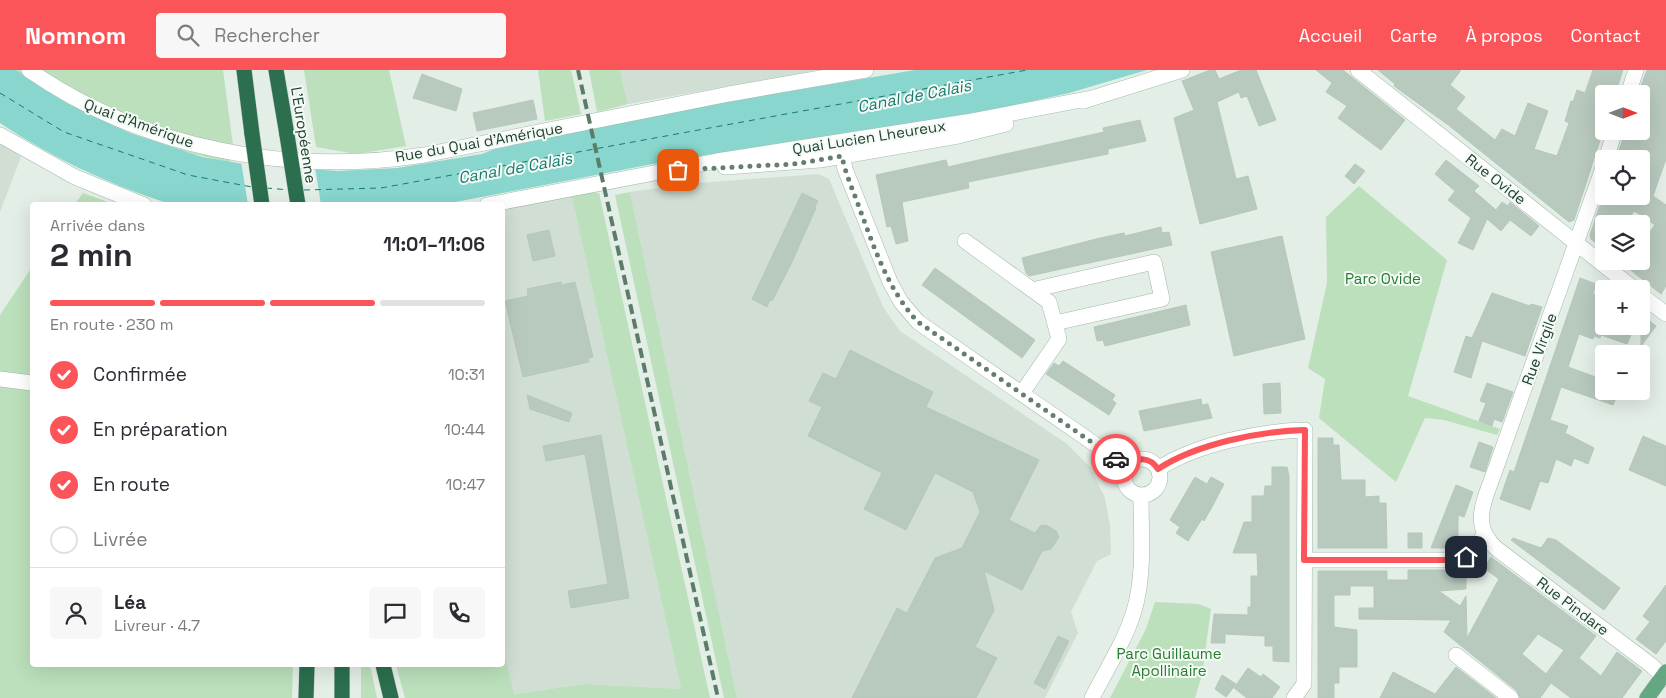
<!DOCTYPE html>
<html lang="fr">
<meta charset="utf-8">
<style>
:root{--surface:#fff;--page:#f7f7f7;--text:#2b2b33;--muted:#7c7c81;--line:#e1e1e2;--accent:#fb5459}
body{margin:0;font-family:"Space Grotesk",sans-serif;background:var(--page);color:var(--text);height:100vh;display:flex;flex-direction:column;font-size:19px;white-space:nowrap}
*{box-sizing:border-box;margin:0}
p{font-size:16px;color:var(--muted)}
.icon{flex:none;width:28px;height:28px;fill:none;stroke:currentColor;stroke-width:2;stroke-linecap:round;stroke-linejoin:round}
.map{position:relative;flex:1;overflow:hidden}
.drawer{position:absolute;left:30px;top:132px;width:475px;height:465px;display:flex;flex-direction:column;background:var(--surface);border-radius:5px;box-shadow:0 5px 20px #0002}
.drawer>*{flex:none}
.needle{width:32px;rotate:90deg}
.tools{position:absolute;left:1595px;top:15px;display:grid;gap:10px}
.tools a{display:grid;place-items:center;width:55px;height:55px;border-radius:5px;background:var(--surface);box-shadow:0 5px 20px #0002;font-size:25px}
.pin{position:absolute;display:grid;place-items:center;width:42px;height:42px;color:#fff;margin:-21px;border-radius:10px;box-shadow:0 2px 8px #0006}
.courier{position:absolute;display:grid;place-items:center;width:50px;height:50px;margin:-25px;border:4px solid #fb5459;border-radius:50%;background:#fff;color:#222;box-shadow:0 1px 6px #0007}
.head em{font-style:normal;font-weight:600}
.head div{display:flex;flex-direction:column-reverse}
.head{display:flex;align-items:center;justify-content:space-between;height:85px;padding:0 20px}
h1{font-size:32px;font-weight:600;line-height:38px}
.bar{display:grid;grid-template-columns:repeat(4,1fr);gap:8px 5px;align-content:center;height:60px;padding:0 20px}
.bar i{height:6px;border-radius:4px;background:var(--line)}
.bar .on{background:var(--accent)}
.bar p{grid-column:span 4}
.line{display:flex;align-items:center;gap:12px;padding:0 20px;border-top:1px solid var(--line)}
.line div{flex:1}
.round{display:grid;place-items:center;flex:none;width:52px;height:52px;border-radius:5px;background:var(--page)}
ol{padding:0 20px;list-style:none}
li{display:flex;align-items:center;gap:15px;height:55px}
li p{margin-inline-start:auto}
li .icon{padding:5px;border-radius:50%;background:var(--accent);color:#fff;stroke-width:4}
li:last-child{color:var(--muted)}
li i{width:28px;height:28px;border:2px solid var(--line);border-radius:50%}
header{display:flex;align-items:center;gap:30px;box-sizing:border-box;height:70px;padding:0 25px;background:var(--accent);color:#fff}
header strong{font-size:24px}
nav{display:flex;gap:28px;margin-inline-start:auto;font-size:18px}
.search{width:350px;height:45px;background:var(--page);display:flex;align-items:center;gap:12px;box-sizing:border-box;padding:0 18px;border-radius:5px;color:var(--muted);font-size:19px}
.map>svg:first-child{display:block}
.built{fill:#d1ded4}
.green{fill:#bbe0bb}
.water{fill:#88d6cd}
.pier{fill:#e3eee6}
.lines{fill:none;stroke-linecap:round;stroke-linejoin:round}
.ferry{stroke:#177b71;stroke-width:1;stroke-dasharray:6 5;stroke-linecap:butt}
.building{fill:#b8c9be;stroke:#b5c8bb;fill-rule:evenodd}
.street-casing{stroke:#a5b7ac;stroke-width:16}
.secondary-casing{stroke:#a3bdad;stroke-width:16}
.primary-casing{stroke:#c1cac5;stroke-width:16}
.highway-casing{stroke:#c1cac5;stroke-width:16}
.street{stroke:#fff;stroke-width:15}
.secondary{stroke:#fff;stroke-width:15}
.primary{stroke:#65a683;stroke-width:15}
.highway{stroke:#2b6f4e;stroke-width:15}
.rail{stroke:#5c7c6a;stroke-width:4;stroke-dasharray:10 5;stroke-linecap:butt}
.highway-bridge-casing{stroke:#c1cac5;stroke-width:16;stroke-linecap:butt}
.highway-bridge{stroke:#2b6f4e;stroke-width:15}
.done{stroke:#657e70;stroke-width:5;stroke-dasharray:0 9}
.route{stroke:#fb5459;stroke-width:6}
.labels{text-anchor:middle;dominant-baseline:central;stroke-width:4;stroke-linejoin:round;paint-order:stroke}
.street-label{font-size:15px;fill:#214130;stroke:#f4faf5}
.park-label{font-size:15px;fill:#287b31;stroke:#f4faf5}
.water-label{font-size:16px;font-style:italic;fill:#177b71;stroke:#f4faf5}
</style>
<header>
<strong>Nomnom</strong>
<div class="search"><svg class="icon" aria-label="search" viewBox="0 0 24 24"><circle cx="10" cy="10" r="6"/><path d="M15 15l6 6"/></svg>Rechercher</div>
<nav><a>Accueil</a><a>Carte</a><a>À propos</a><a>Contact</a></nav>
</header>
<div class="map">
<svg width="1666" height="628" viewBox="0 0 1666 628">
<rect width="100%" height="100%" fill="#e3eee6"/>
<path class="built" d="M620,0h198l-190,34z
M0,72l21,15 -21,55z
M818,104l11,5 54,128 17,24 167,113 23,23 15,31 5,28 1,28 -14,7 -22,43 -4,8 7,21 -33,65h-308l-107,-506 54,-8z
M571,123l110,496 -96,-5 -72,10 -11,-47v-440z"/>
<path class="green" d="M16,0h207l10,75 -3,17c-78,-14 -149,-48 -214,-92z
M304,0h85l17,76 -50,8 -40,-7z
M538,0h33l10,44 -36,7z
M589,0h31l8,34 -31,8z
M1359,116l88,74 -39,136 92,33 -3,6 -53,-15 -19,-2 -29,64 -77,-64 6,-39 -17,-11 19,-85 -1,-66z
M630,122l107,506h-13l-109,-503z
M83,123l33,12h-42z
M571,123h28l111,505h-305l-9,-33h106l1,-18 11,47 71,-10 96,5z
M32,197v398h261l-1,33h-292v-383z
M1155,532l44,2 12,5 -9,66 -7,23h-85l36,-69z
M361,595h9l7,33h-16z"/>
<path class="water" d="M0,0h16l51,33 63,30 72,24 48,8 88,6 59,-3 85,-14 13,-5 208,-43 212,-36h232l-78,23 -82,18 -319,50 -228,44h-265l-11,-3c-58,-19 -113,-45 -164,-79z"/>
<path class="pier" d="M241,91l74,6 6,38h-73z"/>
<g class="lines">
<path class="ferry" d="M0,23l64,39 124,43 64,12
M266,118l24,2
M304,120l77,-2 646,-118"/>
</g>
<path class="building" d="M1210,0h5l4,9 22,-9h15l20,50 -17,6 -12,-30 -6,2 -2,-6 -22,10 19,77 12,-3 9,33 -57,15 -26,-106 20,-8 -12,-29z
M1316,0h27l62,50 -24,30 -43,-32 9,-12 -21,-14 6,-9z
M1378,0h83l-11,15 15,12 -9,12 39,31 7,-11 13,7 13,-33 20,8 -14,38 23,7 12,-33 -4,-2 6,-20 2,1 4,-12 8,3 8,-23h30l-8,24h-11v34l-30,92 -5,2 -16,-13 -106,-85 -53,-38 1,-2z
M1647,0h19v89l-13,37 13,9v81l-5,8 -42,-33h22v-18l14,-18 -10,-7 -4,6v-9l-7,-4 -9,13h-21v25l-13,-10 -1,-4 13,-39h38v-37h-25l10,-28h15v-37h-3z
M422,4l40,15 -6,22 -43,-13z
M533,30l4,19 -60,12 -4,-18z
M1140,50l6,21 -38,8v5l-140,28 1,6 -67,14 6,39 -12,3 -5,-18 -4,1 -11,-52 70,-15 2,7 26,-6 130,-29 -1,-4z
M1446,90l33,26 -5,5 22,19 6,-8 6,4 2,-4 29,24 -8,10 -21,-16 -9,11 -14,-12 -14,31 -15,-7 13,-25 -23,-18 7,-9 -20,-17z
M1355,94l10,7 -11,13 -9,-8z
M802,123l16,8 -3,6 1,1 -25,56 -19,37 -2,-1 -3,7 -15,-8z
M1161,157l1,6 7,-1 3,13 -143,31 -3,-3 -4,-15 78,-20 24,-5 1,3z
M549,160l6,26 -22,5 -6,-26z
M1282,166l23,103 -71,17 -23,-104z
M935,198l100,72 -13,18 -100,-73z
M1580,208l16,6 -3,10 11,4v28h31l-8,18 -26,-9 -1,3 -6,-2 -1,3 -14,-5 -11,33 36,13v11h15l-6,14 -52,-18 -11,33 18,6 -3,7 29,15 -6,16 -14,-6 -3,8 -15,-7 -8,24 -8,-2 -10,29 -30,-11 10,-29 4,2z
M561,212l1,3 13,-3 18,75 -5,1 1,4 -66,15 -18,-76 23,-5 -1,-7z
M1492,223l38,13 1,-2 11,3 -17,49 -43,-15 -11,37 -17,-6 12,-36 6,2z
M1186,235l4,20 -85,21 -2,-6 -6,1 -3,-14z
M1641,244l15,12 -15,20z
M850,280l83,42 -7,15 113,53 -30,60 26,13 5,-7 6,-1 10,6 3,6 -8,12 -9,2 -20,39 -38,-19 10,39 -19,37 22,11 -21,40h-124l45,-90 10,5 28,-55 27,-10 18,-36 -7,-20 -38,-19 -29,57 -42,-21 18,-36 -74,-37 14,-29 -13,-6 14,-28 13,6z
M1063,291l52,34 -3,5 4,3 -7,12 -63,-41 8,-11 5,3z
M1280,313l1,30 -17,1 -1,-30z
M1487,313l26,9 -11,30 -8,-3 -2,7 -13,-5 7,-18 -6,-2z
M527,325l45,18 -3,9 -39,-13z
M1201,329l1,6 6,-1 4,14 -68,13 -5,-20z
M601,365l28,163 -58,10 -3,-17 40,-7 -23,-130 -39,7 -3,-15z
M1643,366l23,10v40l-37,-16z
M1318,368h15v7h6l2,35h24v17l14,-1v7h7l1,45h-69z
M1479,372l14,5 -8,25 -15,-5z
M1272,397h15l2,9v186l-16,-1v-15h-8v-10l-40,-2v9h-14l3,-29 34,1v-8h3v-31h7l-1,-23h-24l11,-31h8v-26h12l1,-10h7z
M1195,407l12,7 4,-7 13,7 -12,23 -8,14 -2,-2 -14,22 -12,-8 4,-6 -10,-7z
M1456,415l17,7 -9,25 -6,-2v25l-7,1v7h-20z
M1408,463h14v15h-14z
M1513,468l28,10 7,-10 8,2 64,48 -16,22 -93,-70z
M1491,487l105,79 -17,22 22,18 16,-24 25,19 -20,27h-51l-20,-15 -11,15h-20l-3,-7 -73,-59 7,-12 -92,-1v-11h15v-22h-24v9h-16v32l23,3v37h-18v16h-5v15h-16v-127h69v9h21v-10h58v19l-27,2 21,15 6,-10 1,42 32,-59 -15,-11zM1538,564l26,16 -18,24 -24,-20z
M1666,515v56l-10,13 -20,-15 14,-17 -7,-6z
M1058,566l11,5 -24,48 -11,-6z
M1456,597l40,31h-116l13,-26 42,22z
M1248,598l13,9 2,-3 17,13 -8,11h-25l-13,-10z
M1222,605l14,9 -10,13 -11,-8z"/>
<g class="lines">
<defs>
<path id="street" d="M29,0c112,78 260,106 395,85l305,-61 137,-24
M1358,0l276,219
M1628,24l8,-24
M840,74l5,25 45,113 11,20 17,20 210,145
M1606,89l9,-28
M1604,95l-110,308c-10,29 -24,52 3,76l154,116 15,14
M965,171l84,61 10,37 -37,54
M1032,220l122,-28 8,37 -107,24
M1641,225l25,19
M0,309l32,4
M1124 407a18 18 0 1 1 36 0a18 18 0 1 1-36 0Z
M1158,399c38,-25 102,-38 147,-39l-1,254 -10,14
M1304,490h156l13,-8 11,-17
M1456,585l55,43
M1092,628c14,-28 33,-57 42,-87 11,-37 7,-78 7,-116"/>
<path id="secondary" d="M1083,31l99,-31
M0,65l75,42 69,28
M725,97l95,-7 138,-24 48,-12
M487,135l230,-44 249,-39 126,-24"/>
<path id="primary" d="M1647,628l19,-26"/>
<path id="highway" d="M244,0l8,64
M276,0l11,65
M383,595l8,33
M306,628l1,-33
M342,628v-33"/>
</defs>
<use href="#street" class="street-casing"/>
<use href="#secondary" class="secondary-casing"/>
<use href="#primary" class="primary-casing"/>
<use href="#highway" class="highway-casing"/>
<use href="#street" class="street"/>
<use href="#secondary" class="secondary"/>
<use href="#primary" class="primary"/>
<use href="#highway" class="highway"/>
<path class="rail" d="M578,0l140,628"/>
<defs>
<path id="highway-bridge" d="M252,64l10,71
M287,65l11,70"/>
</defs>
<use href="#highway-bridge" class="highway-bridge-casing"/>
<use href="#highway-bridge" class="highway-bridge"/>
</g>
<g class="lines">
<path class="done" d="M678,100l116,-6 48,-8c3,17 11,34 17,51 15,40 29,83 59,115l198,137"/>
<path class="route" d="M1116,389l12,8c9,-11 22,-10 30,2 38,-25 102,-38 147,-39l-1,130h156l6,-3"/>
</g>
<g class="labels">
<g class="street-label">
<text transform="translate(139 53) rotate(20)">Quai d'Amérique</text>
<text transform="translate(304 65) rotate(81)">L'Européenne</text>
<text transform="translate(869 67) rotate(-9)">Quai Lucien Lheureux</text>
<text transform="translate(479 72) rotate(-10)">Rue du Quai d'Amérique</text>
<text transform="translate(1496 109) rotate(38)">Rue Ovide</text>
<text transform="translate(1539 279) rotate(-70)">Rue Virgile</text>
<text transform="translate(1573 536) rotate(37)">Rue Pindare</text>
</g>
<g class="park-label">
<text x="1383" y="208">Parc Ovide</text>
<text x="1169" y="583">Parc Guillaume<tspan x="1169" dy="17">Apollinaire</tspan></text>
</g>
<g class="water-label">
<text transform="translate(914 26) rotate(-11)">Canal de Calais</text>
<text transform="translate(515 98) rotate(-10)">Canal de Calais</text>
</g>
</g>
</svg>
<div class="tools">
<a><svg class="needle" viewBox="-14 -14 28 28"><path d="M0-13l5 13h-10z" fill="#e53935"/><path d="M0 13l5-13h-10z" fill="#7c7c81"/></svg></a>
<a><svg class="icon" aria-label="locate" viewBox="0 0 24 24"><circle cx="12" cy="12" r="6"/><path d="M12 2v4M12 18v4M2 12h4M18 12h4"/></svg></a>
<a><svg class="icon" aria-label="layers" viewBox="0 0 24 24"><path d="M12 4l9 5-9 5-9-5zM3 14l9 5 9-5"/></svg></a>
<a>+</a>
<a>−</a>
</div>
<div class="pin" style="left:678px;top:100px;background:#ea580c"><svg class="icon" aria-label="bag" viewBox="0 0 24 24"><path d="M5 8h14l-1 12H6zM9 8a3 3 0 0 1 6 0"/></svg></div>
<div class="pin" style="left:1466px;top:487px;background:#1f2937"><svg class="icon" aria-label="home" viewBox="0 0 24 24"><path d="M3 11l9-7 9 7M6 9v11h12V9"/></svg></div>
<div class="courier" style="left:1116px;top:389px"><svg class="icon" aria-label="car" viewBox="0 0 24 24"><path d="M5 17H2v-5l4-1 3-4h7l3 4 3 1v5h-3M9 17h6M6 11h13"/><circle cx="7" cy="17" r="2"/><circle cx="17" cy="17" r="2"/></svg></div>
<section class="drawer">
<div class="head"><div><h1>2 min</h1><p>Arrivée dans</p></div><em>11:01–11:06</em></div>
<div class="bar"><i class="on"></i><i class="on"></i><i class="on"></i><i></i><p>En route · 230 m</p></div>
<ol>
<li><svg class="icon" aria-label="check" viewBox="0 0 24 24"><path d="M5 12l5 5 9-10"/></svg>Confirmée<p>10:31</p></li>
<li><svg class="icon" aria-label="check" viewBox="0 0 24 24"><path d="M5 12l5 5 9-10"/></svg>En préparation<p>10:44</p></li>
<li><svg class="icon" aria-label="check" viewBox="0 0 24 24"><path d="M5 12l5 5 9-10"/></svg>En route<p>10:47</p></li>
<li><i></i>Livrée</li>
</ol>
<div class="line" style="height:90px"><a class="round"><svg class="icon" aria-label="person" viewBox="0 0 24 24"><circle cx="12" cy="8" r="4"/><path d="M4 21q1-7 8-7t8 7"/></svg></a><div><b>Léa</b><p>Livreur · 4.7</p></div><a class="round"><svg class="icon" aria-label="chat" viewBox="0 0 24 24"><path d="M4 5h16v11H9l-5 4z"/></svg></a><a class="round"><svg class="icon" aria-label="phone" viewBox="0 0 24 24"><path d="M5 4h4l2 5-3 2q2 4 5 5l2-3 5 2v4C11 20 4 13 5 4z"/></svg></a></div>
</section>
</div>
